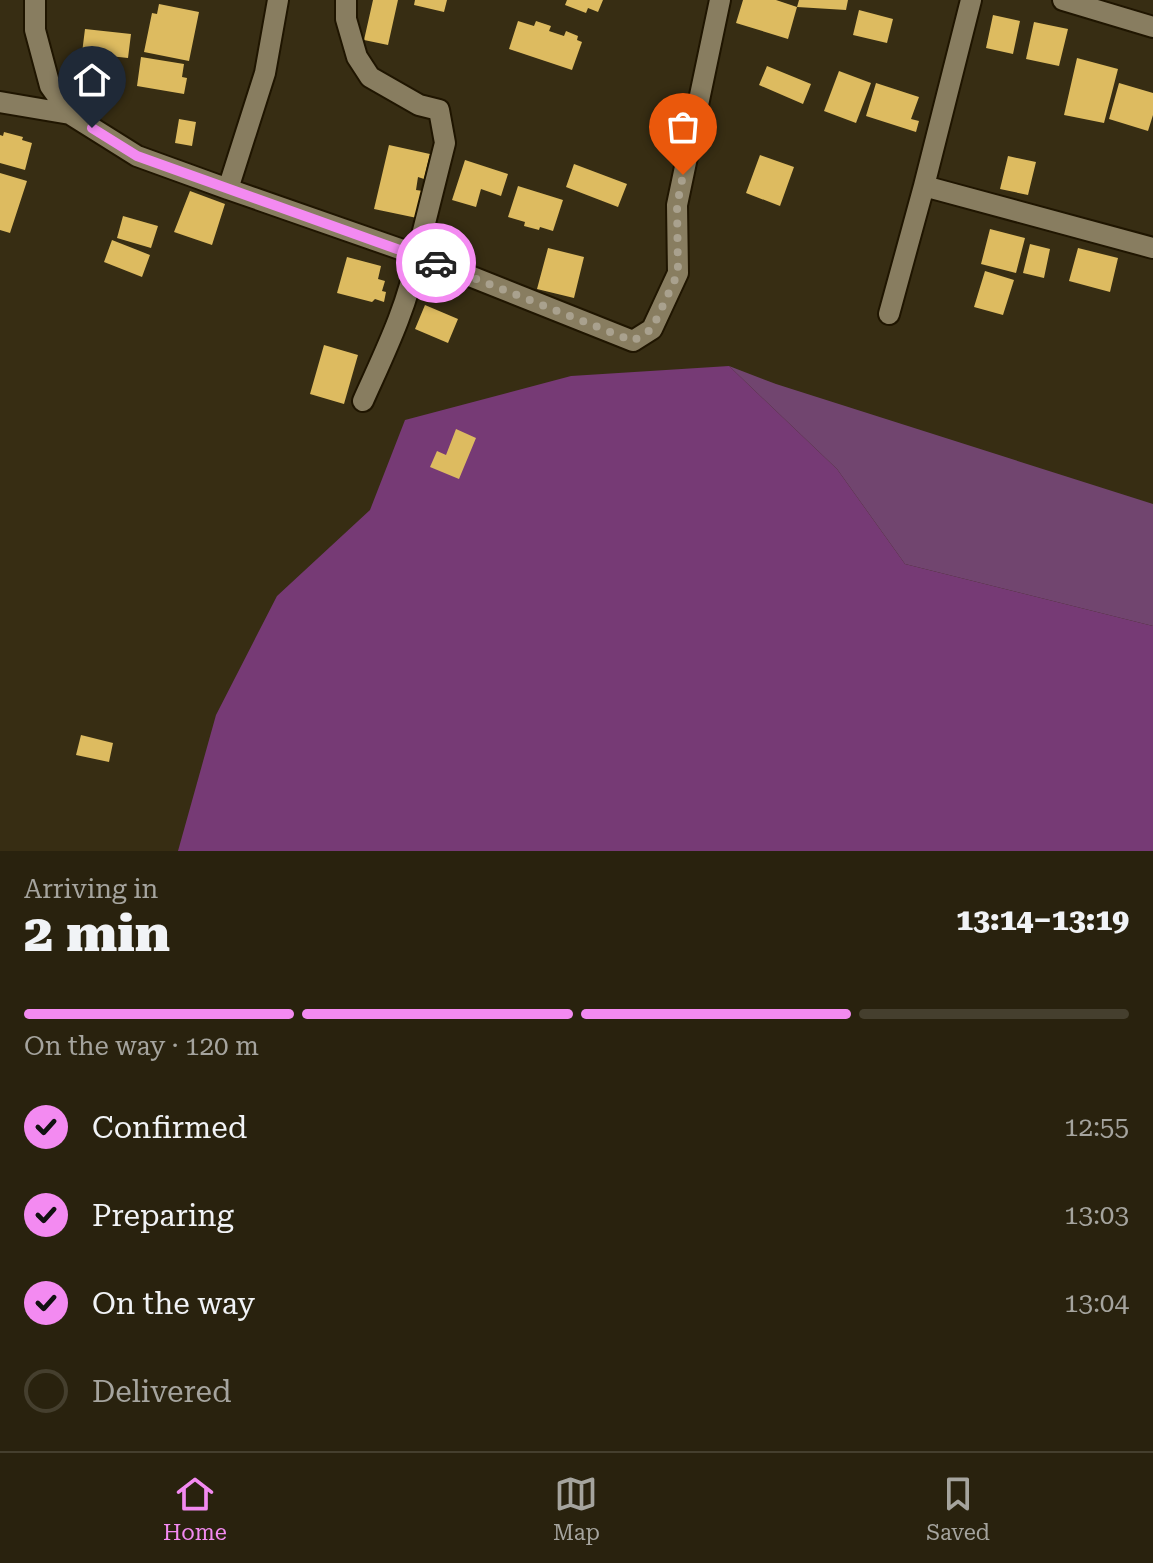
<!DOCTYPE html>
<meta charset="utf-8">
<style>
:root{--surface:#29220e;--page:#312a17;--text:#f1f3f6;--muted:#a5a49e;--line:#453f2e;--accent:#f38af1}
body{margin:0;font-family:"Roboto Serif",serif;background:var(--page);color:var(--text);height:100vh;display:flex;flex-direction:column;font-size:30px;white-space:nowrap}
*{box-sizing:border-box;margin:0}
p{font-size:26px;color:var(--muted)}
.icon{flex:none;width:44px;height:44px;fill:none;stroke:currentColor;stroke-width:2;stroke-linecap:round;stroke-linejoin:round}
.map{position:relative;height:851px;overflow:hidden}
.details{display:flex;flex-direction:column;background:var(--surface);flex:1}
.details>*{flex:none}
.pin{position:absolute;display:grid;place-items:center;width:68px;height:68px;color:#fff;margin:-82px -34px;border-radius:50% 50% 50% 0;rotate:-45deg;box-shadow:0 0 8px #0007}
.pin .icon{rotate:45deg}
.courier{position:absolute;display:grid;place-items:center;width:80px;height:80px;margin:-40px;border:6px solid #f38af1;border-radius:50%;background:#fff;color:#222;box-shadow:0 2px 10px #0007}
.summary em{font-style:normal;font-weight:800}
.summary div{display:flex;flex-direction:column-reverse}
.summary{display:flex;align-items:center;justify-content:space-between;height:136px;padding:0 24px}
h1{font-size:52px;font-weight:800;line-height:60px}
.bar{display:grid;grid-template-columns:repeat(4,1fr);gap:12px 8px;align-content:center;height:96px;padding:0 24px}
.bar i{height:10px;border-radius:6px;background:var(--line)}
.bar .selected{background:var(--accent)}
.bar p{grid-column:span 4}
ol{padding:0 24px;list-style:none}
li{display:flex;align-items:center;gap:24px;height:88px}
li p{margin-inline-start:auto}
li .icon{padding:8px;border-radius:50%;background:var(--accent);color:#111;stroke-width:4}
li:last-child{color:var(--muted)}
li i{width:44px;height:44px;border:4px solid var(--line);border-radius:50%}
.menu{display:flex;justify-content:space-around;align-items:center;height:112px;border-top:2px solid var(--line);background:var(--surface);font-size:22px;color:var(--muted)}
.menu a{display:grid;justify-items:center;gap:4px}
.menu .selected{color:var(--accent)}
.map>svg:first-child{display:block}
.green{fill:#71456f}
.forest{fill:#763a75}
.building{fill:#ddbb60}
.lines{fill:none;stroke-linecap:round;stroke-linejoin:round}
.street-casing{stroke:#1f1500;stroke-width:24}
.street{stroke:#887d60;stroke-width:20}
.done{stroke:#a9a18e;stroke-width:8;stroke-dasharray:0 14.4}
.route{stroke:#f38af1;stroke-width:10}
</style>
<div class="map">
<svg width="1153" height="851" viewBox="0 0 1153 851">
<rect width="100%" height="100%" fill="#372d13"/>
<path class="green" d="M729,366l47,18 377,120v122l-248,-62 -68,-95z"/>
<path class="forest" d="M729,366l108,103 68,95 248,62v225h-975l38,-136 61,-119 93,-86 35,-90 166,-44z"/>
<path class="building" d="M373,0h25l-10,45 -24,-5z
M415,0h32l-3,12 -30,-7z
M567,0h36l-5,12 -10,-4 -2,5 -21,-8z
M743,0h33l21,7 -9,32 -52,-16z
M799,0h49l-2,10 -49,-3z
M159,4l40,8 -10,49 -45,-9 8,-39 5,1z
M859,10l34,9 -6,24 -34,-8z
M993,15l27,6 -7,33 -27,-6z
M518,21l16,5 2,-5 15,5 -2,5 15,5 2,-5 12,5 -1,4 5,2 -10,28 -63,-21z
M1034,22l34,7 -9,37 -33,-7z
M85,29l46,5 -3,24 -46,-5z
M141,57l43,7 -2,13 5,1 -3,16 -47,-8z
M1077,58l41,11 -14,54 -40,-8z
M767,66l44,18 -8,20 -44,-19z
M839,71l32,12 -15,40 -32,-12z
M876,83l43,14 -8,22 8,2 -3,11 -50,-16z
M1119,83l34,10v22l-5,16 -39,-12z
M179,119l17,3 -4,24 -17,-3z
M4,132l19,5 -1,3 10,3 -7,27 -25,-7v-28l3,1z
M389,145l41,9 -6,25 -6,-2 -2,13 7,1 -6,27 -43,-9z
M760,155l34,12 -14,39 -34,-13z
M1008,156l28,6 -8,33 -28,-6z
M465,160l43,14 -7,22 -20,-7 -5,18 -24,-7z
M574,164l53,20 -9,23 -52,-20z
M0,173l27,8 -17,52 -10,-3z
M518,186l45,14 -10,31 -13,-4 -1,3 -15,-4 1,-4 -17,-5z
M190,191l35,13 -13,41 -38,-13z
M123,216l35,10 -7,22 -34,-10z
M990,229l35,9 -9,35 -35,-9z
M112,240l38,15 -8,22 -38,-15z
M1030,244l20,5 -6,29 -21,-5z
M548,248l36,9 -10,41 -37,-9z
M1078,248l40,10 -8,34 -41,-11z
M347,257l34,9 -3,13 7,2 -3,10 4,1 -2,10 -9,-3 -3,3 -35,-9z
M985,271l29,9 -11,35 -29,-8z
M425,305l33,14 -10,24 -33,-14z
M324,345l34,10 -14,49 -34,-10z
M456,429l20,9 -17,41 -29,-12 7,-16 9,4z
M81,735l32,8 -4,19 -33,-7z"/>
<g class="lines">
<defs>
<path id="street" d="M35,0v30l15,56 20,28 67,42 91,33 37,-116 13,-73
M346,0v19l11,38 13,20 49,28 20,5 6,33 -28,112 216,86 19,-12 26,-56 -1,-68 43,-205
M1063,0l90,27
M0,102l70,12
M924,186l229,62
M228,189l189,66c-9,51 -33,99 -54,146
M889,314l35,-128 47,-186"/>
</defs>
<use href="#street" class="street-casing"/>
<use href="#street" class="street"/>
</g>
<g class="lines">
<path class="done" d="M436,263l197,78 19,-12 26,-56 -1,-68 6,-30"/>
<path class="route" d="M92,128l45,28 299,107"/>
</g>
</svg>
<div class="pin" style="left:683px;top:175px;background:#ea580c"><svg class="icon" aria-label="bag" viewBox="0 0 24 24"><path d="M5 8h14l-1 12H6zM9 8a3 3 0 0 1 6 0"/></svg></div>
<div class="pin" style="left:92px;top:128px;background:#1f2937"><svg class="icon" aria-label="home" viewBox="0 0 24 24"><path d="M3 11l9-7 9 7M6 9v11h12V9"/></svg></div>
<div class="courier" style="left:436px;top:263px"><svg class="icon" aria-label="car" viewBox="0 0 24 24"><path d="M5 17H2v-5l4-1 3-4h7l3 4 3 1v5h-3M9 17h6M6 11h13"/><circle cx="7" cy="17" r="2"/><circle cx="17" cy="17" r="2"/></svg></div>
</div>
<section class="details">
<div class="summary"><div><h1>2 min</h1><p>Arriving in</p></div><em>13:14–13:19</em></div>
<div class="bar"><i class="selected"></i><i class="selected"></i><i class="selected"></i><i></i><p>On the way · 120 m</p></div>
<ol>
<li><svg class="icon" aria-label="check" viewBox="0 0 24 24"><path d="M5 12l5 5 9-10"/></svg>Confirmed<p>12:55</p></li>
<li><svg class="icon" aria-label="check" viewBox="0 0 24 24"><path d="M5 12l5 5 9-10"/></svg>Preparing<p>13:03</p></li>
<li><svg class="icon" aria-label="check" viewBox="0 0 24 24"><path d="M5 12l5 5 9-10"/></svg>On the way<p>13:04</p></li>
<li><i></i>Delivered</li>
</ol>
</section>
<nav class="menu">
<a class="selected"><svg class="icon" aria-label="home" viewBox="0 0 24 24"><path d="M3 11l9-7 9 7M6 9v11h12V9"/></svg>Home</a>
<a><svg class="icon" aria-label="map" viewBox="0 0 24 24"><path d="M3 6l6-2 6 2 6-2v14l-6 2-6-2-6 2zM9 4v14M15 6v14"/></svg>Map</a>
<a><svg class="icon" aria-label="saved" viewBox="0 0 24 24"><path d="M7 4h10v16l-5-4-5 4z"/></svg>Saved</a>
</nav>
